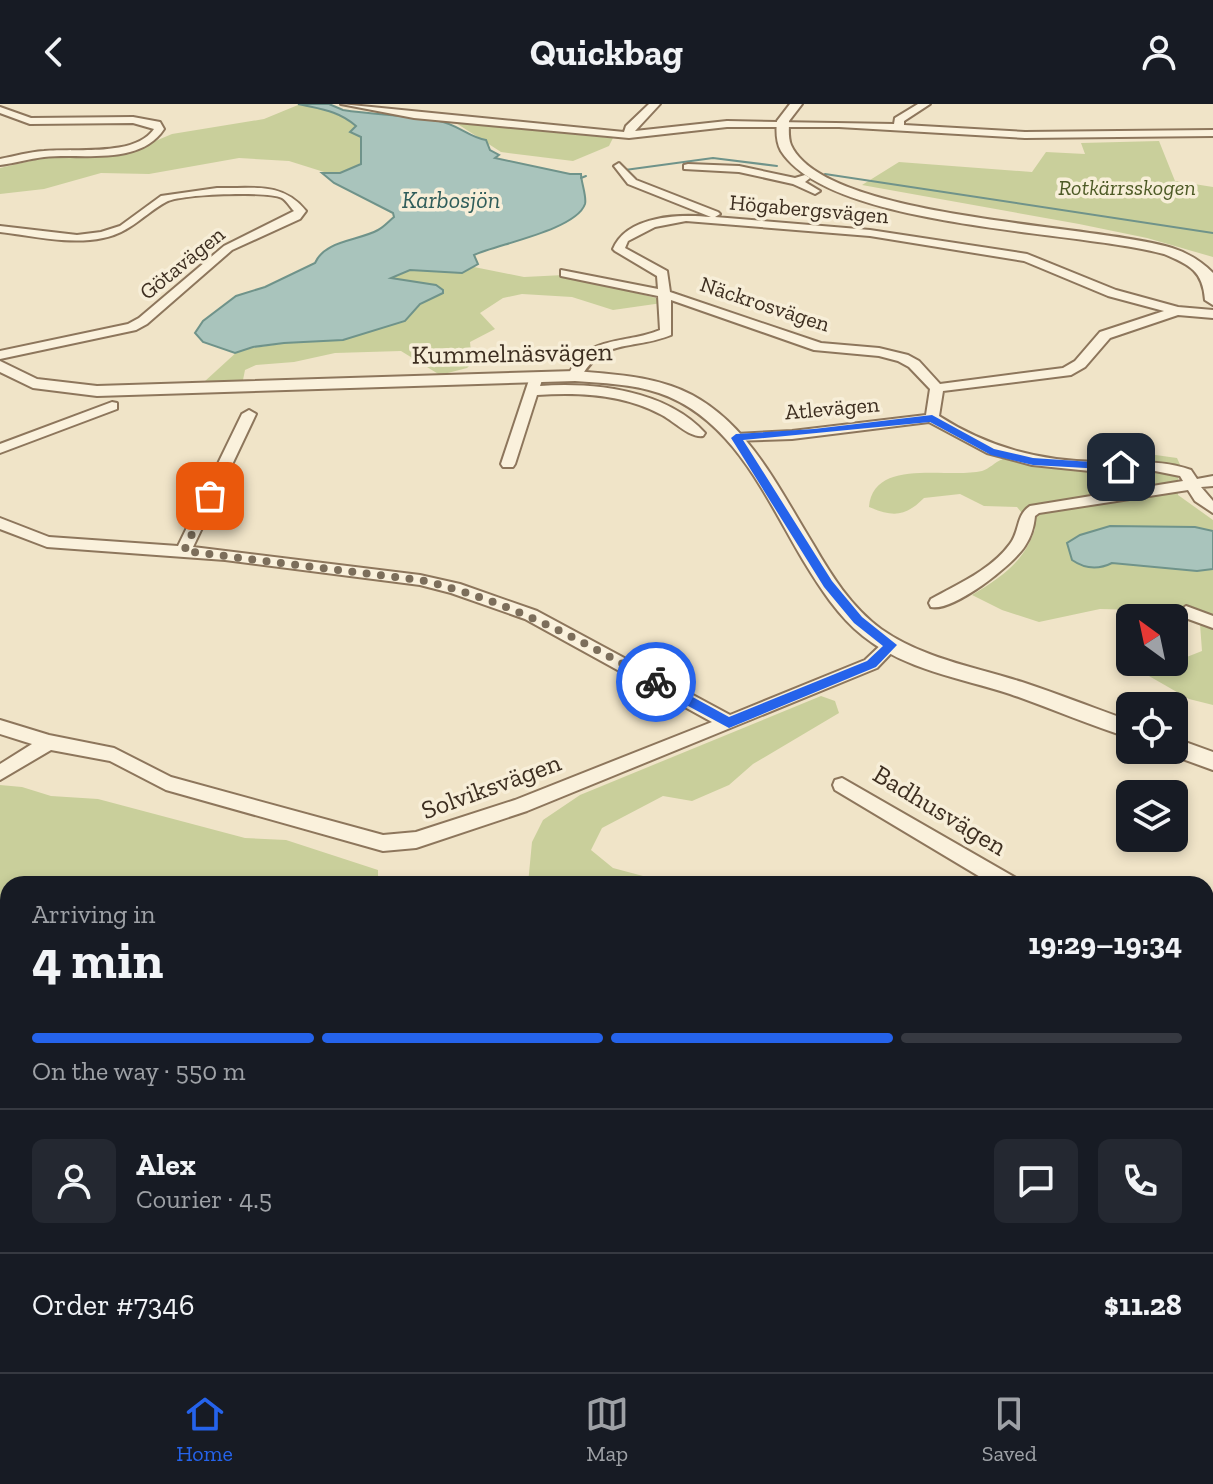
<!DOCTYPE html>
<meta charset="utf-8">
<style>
:root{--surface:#171b24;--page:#242831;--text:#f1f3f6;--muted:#9ea1a6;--line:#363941;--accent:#2563eb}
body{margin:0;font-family:"Zilla Slab",serif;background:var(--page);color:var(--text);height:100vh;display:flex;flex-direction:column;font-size:30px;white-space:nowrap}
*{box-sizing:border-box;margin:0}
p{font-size:26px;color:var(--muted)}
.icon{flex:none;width:44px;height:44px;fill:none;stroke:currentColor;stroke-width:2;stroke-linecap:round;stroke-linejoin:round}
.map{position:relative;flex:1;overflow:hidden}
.side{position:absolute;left:0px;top:772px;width:1214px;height:496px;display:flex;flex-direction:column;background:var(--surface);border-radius:24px 24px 0 0;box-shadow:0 4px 12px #0003}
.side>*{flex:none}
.needle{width:52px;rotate:327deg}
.tools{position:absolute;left:1116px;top:500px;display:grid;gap:16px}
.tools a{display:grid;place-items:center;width:72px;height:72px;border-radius:12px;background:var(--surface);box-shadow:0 4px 12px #0003;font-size:40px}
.pin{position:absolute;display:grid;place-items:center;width:68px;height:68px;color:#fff;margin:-34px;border-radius:16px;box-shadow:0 4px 12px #0006}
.courier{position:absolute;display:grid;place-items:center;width:80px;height:80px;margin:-40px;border:6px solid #2563eb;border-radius:50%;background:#fff;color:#222;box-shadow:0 2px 10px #0007}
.headline em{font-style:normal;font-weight:700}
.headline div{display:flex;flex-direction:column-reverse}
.headline{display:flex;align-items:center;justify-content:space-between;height:136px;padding:0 32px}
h1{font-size:52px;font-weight:700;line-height:60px}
.bar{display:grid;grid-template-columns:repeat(4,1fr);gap:12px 8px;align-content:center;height:96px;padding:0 32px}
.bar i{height:10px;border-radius:6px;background:var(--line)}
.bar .active{background:var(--accent)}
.bar p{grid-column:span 4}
.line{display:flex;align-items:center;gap:20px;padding:0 32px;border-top:2px solid var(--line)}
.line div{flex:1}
.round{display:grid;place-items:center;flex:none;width:84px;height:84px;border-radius:12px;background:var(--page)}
header{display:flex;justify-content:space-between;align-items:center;height:104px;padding:0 32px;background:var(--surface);font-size:36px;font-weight:700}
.tab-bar{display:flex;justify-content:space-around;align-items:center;height:112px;border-top:2px solid var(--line);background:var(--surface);font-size:22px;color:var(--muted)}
.tab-bar a{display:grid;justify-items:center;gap:4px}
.tab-bar .active{color:var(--accent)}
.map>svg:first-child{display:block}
.green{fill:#c9cf9b}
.water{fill:#a9c4bc;stroke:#6f938a;stroke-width:2}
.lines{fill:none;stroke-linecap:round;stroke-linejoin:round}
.stream{stroke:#6f938a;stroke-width:2}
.minor-casing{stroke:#8d765c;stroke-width:4}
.tertiary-casing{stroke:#8d765c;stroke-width:4}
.minor{fill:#faf1dc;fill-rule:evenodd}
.tertiary{fill:#faf1dc;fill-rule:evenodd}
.route{fill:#2563eb}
.done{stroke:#7c6e5b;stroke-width:8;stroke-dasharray:0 14.4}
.labels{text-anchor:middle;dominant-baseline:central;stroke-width:7;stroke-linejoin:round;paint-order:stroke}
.far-park-label{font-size:22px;font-style:italic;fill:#4d5a26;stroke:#f7eed8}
.far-street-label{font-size:22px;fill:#3d2e20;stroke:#f7eed8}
.far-water-label{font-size:24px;font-style:italic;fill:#2f5d5a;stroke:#f7eed8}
.street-label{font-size:26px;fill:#3d2e20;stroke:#f7eed8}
</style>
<header><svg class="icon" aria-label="back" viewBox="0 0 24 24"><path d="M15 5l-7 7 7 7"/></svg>Quickbag<svg class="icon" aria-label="person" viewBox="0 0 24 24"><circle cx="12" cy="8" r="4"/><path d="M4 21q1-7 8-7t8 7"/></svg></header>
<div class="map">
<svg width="1213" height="1268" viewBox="0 0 1213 1268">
<rect width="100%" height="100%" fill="#f0e4c8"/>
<path class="green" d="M298,1c23,1 41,6 58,22l-6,5 11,5v27l-21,9 -16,-1 -35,-11 -50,-3 -90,16 -48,-1 -57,16 -44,5v-26l52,-12 82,-6 38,-16 92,-15z
M456,19l157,15 -4,8 -36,15 -72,-9z
M1159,37l16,40 38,6v70l-66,-19 -68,-14 -217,-39 37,-23 133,10 14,-20 39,2 -4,-11z
M474,163l50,10 40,-2 96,24 2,4 -49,7 -41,-13 -50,-3 -19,4 -23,15 15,16 -25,13 2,21 -5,5 -27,7 -39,-24 -66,2 -41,9 -38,3 -11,5 -2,10 -39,2 35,-32 76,-11 16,2 74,-20 -1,-40 -14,-3 20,-8 52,3z
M1113,345l64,9 5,11 -5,13 1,13 35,25v185l-24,-6 -47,-27 4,-9 28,-1 28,-11 -2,-27 -14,-13 -86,-2 -61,13 -37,-12 -30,-15c30,-18 52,-33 63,-66l-18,-22 -33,-1 -24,-12 -36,4c-19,19 -31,19 -55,9 4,-50 79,-28 113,-36 7,-2 13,-9 21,-12l29,6 60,4 6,-16z
M821,592l14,5 4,12 -86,51 -24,21 -37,16 -29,-5 -61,32 -11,22 22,18 60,16h-145l4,-42 11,-22 37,-25z
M0,681l22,2 29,9 47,3 147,39 41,2 92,30v14h-370v79l-8,4z
M8,972v201l-8,-5v-194z
M25,1260h568l12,8h-588z"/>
<path class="water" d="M298,0h31l14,6c32,5 65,5 96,11 18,3 31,17 47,19l4,10 9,5 -4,3 75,16h11c0,8 6,23 4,30 -9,26 -87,40 -111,51l4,9 -16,9 -52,-3 -19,8 45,7 7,5v3l-23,11 -15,17 -62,19 -59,3 -31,4 -18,6 -32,-11 -8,-9 8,-12 33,-25 29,-9 50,-24c10,-23 43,-22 63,-33 6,-3 11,-9 16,-13l-1,-4 -59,-30 -12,-10h18l21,-9v-27l-11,-5 6,-6c-18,-16 -37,-17 -58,-22z
M1110,422l85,1 18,4v38l-16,2 -85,-8c-14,7 -27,6 -40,-3l-5,-17 13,-8z
M1206,1203l7,1v64h-561l-7,-8h561z"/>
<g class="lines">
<path class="stream" d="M625,66l88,-12 64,8
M825,70l388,59
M581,74l5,-2"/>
<defs>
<path id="minor" d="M341,0l283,28 2,-6 23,-22h11l-25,27 92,-10 167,3 1,-6 23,-14h12l-26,17v4l121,7 188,-2v6l-188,2 -186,-11h-112l-98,11 -215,-20z
M0,3l31,11 102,-1 27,5 4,7c-24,37 -82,24 -120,28 -15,2 -29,6 -44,8v-6c15,-3 29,-7 44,-8 31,-3 91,6 110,-22l-21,-6 -103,1 -30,-11z
M619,59l17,17 82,32 2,2 -5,3 155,13 157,24 89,36 62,17 35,3v8l-35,-3 -68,23 -25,29 -14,8 -128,16 -4,25c50,32 101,45 160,46 32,1 61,-3 92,8l6,9 16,-3v10l-12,1 12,14v12l-18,-12 -7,-11 -149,23 -4,3c-1,11 -4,21 -10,30 -12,19 -72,66 -94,61l-2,-4 2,-4c27,-15 60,-29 79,-55 10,-13 6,-29 20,-38l153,-25 -3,-5 -25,-5 -55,1 -68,-7 -45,-12 -58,-31 -137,17 -61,2 -2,-3 7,-4 56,-3 134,-16 4,-26 -21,-22 -11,-6 -19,-5 -65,-6 -143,-50v35c-40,16 -68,2 -91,44h-10l-2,-3c18,-42 56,-31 92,-46l-2,-34 -97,-20v-6l97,19 -1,-13 -42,-25 -2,-2c14,-34 67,-35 98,-32l-83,-33 -14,-18zM686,117l184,15 154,25 84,35 56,15 -64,21 -25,29 -12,7 -123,16 -21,-23 -11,-6 -29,-7 -58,-5 -151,-51 -3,-21 -42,-23 3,-7 27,-14z
M688,60l51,2 56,12 10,-3 5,3 -5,4 15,9 -5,3 -22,-10 -54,-12 -55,-3v-4z
M217,84c35,1 65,-7 89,23l-6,8 -68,31 -85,74 -11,6 -136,29v-8l128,-27 11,-6 85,-72 70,-35c-4,-4 -7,-10 -12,-13 -15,-7 -101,-4 -116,4 -22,12 -36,31 -63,36 -33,7 -69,-2 -103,-6v-6l77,9 24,-3 19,-6 41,-30z
M535,272l7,4 -2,6c54,-4 126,4 165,47l-2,3c-14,2 -30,-16 -43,-22 -37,-20 -82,-22 -123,-19l-22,69 -2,3h-10l-2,-3 29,-87z
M112,298l5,1v6l-117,44v-9z
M249,306l7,4 -63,133 227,28 40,9 77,27 193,104 135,-55 20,-19h12l2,4 -22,23 -350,143 -111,37 -33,3 -217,-61 -56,-29 -59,-11 -51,30v-16l32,-20 -32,-10v-14l49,15 65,13 57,29 212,58 33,-3 99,-32 197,-78 -187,-103 -74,-26 -31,-8 -195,-25 -178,-13 -47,-18v-11l49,19 129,9 64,-132z
M1186,502l27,10v12l-33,-12 -2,-4z
M842,674l174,100 3,6h-27l-157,-94 -2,-5 2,-5z
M1213,843v18l-7,1v-18z
M1206,918l7,2v25l-7,-2z"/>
<path id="tertiary" d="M790,0h12l-13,17c0,8 -1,17 2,24 34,75 305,79 381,103 16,5 29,13 41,25v32l-8,-5c-2,-29 -15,-35 -41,-46 -87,-24 -333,-25 -383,-103 -5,-9 -5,-20 -4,-30z
M0,257l37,18 60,7 478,-15c32,3 65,4 96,15 71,24 105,98 142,158 18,31 38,63 68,85 41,29 93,38 141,53 36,12 72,26 108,39v17c-41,-13 -80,-30 -120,-44 -49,-16 -105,-24 -147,-58 -25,-20 -43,-48 -60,-76 -37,-62 -70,-142 -144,-167 -27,-9 -56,-10 -84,-12l-478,15 -64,-8 -33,-16z
M1174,634l39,14v18l-47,-17 -1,-3h9z"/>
</defs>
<use href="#minor" class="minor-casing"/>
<use href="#tertiary" class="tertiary-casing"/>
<use href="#minor" class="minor"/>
<use href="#tertiary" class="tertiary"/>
</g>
<path class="route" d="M932,311l62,34 39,9 88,6 5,3 -5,3 -88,-5 -42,-10 -61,-33 -187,18 89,141 30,36 35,28 -21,22 -147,61 -78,-42v-7h9l69,38 138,-56 16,-15 -29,-23 -30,-36 -93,-149 5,-4 78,-5z"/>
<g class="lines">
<path class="done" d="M210,392l-26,55 236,29c88,20 158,59 236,102"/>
</g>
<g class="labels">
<g class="far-park-label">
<text x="1127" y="83">Rotkärrsskogen</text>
</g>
<g class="far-street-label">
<text transform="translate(809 105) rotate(5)">Högabergsvägen</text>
<text transform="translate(182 159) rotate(-39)">Götavägen</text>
<text transform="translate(765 200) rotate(18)">Näckrosvägen</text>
<text transform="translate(832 304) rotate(-5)">Atlevägen</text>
</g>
<g class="far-water-label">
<text x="451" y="95">Karbosjön</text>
</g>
<g class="street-label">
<text transform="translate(512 249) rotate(-1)">Kummelnäsvägen</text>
<text transform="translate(491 682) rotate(-20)">Solviksvägen</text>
<text transform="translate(940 706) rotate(31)">Badhusvägen</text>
</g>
</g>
</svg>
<div class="tools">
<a><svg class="needle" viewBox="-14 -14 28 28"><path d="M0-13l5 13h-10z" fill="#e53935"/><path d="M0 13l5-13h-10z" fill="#9ea1a6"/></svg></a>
<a><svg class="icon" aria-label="locate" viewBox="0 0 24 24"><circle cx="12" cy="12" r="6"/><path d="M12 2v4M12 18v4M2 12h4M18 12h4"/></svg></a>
<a><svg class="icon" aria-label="layers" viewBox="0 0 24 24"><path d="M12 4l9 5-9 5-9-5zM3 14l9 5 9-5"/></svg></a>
</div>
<div class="pin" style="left:210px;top:392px;background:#ea580c"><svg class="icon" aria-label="bag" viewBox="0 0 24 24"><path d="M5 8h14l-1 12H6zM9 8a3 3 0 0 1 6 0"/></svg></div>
<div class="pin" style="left:1121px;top:363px;background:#1f2937"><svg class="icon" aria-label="home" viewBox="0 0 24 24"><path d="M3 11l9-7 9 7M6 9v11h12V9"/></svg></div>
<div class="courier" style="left:656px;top:578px"><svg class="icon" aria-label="bike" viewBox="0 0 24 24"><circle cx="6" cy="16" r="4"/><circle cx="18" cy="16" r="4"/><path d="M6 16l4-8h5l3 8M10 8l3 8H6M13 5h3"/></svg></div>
<section class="side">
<div class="headline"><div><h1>4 min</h1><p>Arriving in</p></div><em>19:29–19:34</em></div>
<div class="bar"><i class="active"></i><i class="active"></i><i class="active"></i><i></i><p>On the way · 550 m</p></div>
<div class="line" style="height:144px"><a class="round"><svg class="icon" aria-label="person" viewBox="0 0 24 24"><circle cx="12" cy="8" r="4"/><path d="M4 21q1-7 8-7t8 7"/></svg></a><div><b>Alex</b><p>Courier · 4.5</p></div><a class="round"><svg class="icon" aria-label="chat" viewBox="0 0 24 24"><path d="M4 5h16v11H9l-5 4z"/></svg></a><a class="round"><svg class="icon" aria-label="phone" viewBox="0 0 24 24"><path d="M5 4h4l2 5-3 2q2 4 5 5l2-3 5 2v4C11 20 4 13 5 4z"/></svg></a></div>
<div class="line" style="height:104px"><div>Order #7346</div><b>$11.28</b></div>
</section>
</div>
<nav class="tab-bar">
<a class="active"><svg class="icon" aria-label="home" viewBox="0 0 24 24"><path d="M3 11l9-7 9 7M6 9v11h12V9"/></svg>Home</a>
<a><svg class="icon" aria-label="map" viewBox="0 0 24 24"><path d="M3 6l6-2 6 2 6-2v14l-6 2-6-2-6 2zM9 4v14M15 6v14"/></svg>Map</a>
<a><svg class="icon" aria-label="saved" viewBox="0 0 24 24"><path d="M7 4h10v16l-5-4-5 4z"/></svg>Saved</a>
</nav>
